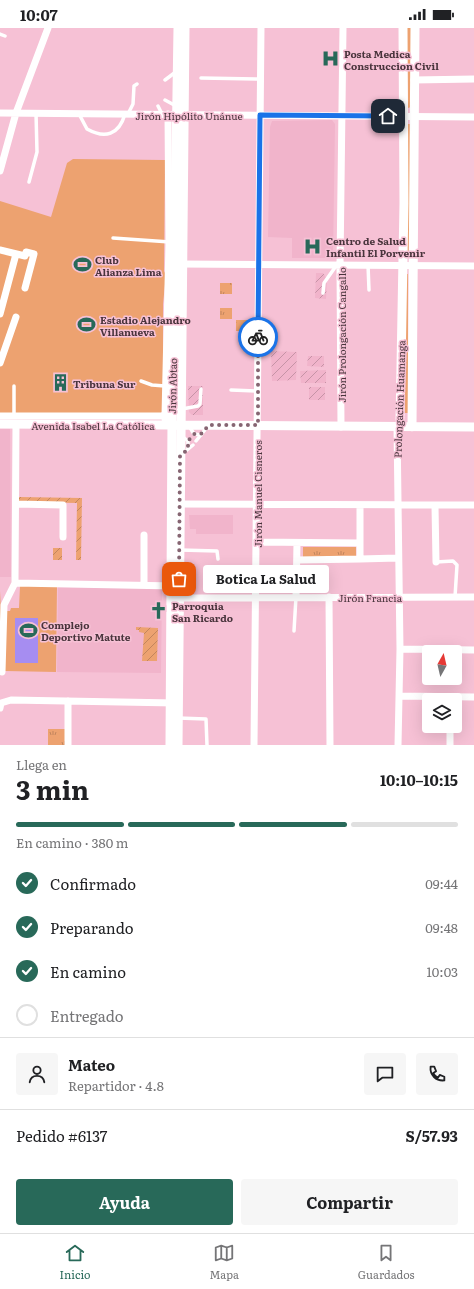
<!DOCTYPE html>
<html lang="es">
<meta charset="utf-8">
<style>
:root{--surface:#fff;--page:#f6f6f6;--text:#202124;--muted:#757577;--line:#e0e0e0;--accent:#286959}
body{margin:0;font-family:Literata,serif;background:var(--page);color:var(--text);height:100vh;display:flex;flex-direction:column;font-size:15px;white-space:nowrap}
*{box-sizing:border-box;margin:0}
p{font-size:13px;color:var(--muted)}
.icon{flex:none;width:22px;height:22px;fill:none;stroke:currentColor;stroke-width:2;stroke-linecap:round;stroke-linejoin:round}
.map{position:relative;height:717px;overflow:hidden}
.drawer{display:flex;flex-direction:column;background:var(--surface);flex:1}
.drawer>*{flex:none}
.needle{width:26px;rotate:8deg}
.fabs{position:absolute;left:422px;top:617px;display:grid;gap:8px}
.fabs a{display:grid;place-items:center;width:40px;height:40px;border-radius:4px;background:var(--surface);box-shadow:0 4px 16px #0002;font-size:20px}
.pin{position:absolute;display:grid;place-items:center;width:34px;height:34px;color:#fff;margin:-17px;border-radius:8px;box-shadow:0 2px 6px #0006}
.courier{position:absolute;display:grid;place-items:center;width:40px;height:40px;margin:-20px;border:3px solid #1a73e8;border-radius:50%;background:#fff;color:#222;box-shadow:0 1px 5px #0007}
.bubble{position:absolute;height:28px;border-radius:4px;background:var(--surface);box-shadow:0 4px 16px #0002;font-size:13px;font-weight:700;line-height:28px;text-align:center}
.head em{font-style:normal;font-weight:700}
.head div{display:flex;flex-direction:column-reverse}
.head{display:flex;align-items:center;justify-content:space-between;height:68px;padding:0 16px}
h1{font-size:26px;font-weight:700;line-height:30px}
.bar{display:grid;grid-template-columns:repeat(4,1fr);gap:6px 4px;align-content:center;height:48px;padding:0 16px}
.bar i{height:5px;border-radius:3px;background:var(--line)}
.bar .on{background:var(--accent)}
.bar p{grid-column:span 4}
.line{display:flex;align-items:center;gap:10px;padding:0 16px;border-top:1px solid var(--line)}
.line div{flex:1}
.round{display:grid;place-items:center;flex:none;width:42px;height:42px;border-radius:4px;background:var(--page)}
ol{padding:0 16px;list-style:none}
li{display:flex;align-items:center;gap:12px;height:44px}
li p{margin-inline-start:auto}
li .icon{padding:4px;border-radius:50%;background:var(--accent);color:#fff;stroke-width:4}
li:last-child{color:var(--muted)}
li i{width:22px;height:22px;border:2px solid var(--line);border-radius:50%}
.button{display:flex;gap:8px;margin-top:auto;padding:8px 16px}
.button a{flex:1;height:46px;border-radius:4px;background:var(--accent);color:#fff;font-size:16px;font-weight:700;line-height:46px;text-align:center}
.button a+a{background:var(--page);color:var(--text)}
.status{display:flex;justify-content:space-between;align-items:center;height:28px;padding:0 20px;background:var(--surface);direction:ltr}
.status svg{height:11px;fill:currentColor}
.dock{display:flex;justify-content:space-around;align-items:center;height:56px;border-top:1px solid var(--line);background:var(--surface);font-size:11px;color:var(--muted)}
.dock a{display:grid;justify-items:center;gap:2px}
.dock .on{color:var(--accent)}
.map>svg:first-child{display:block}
.built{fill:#f1b4cb}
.industrial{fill:url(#industrial-furrows)}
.grass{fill:#eda270}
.park{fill:url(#park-tufts)}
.garden{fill:url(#garden-furrows)}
.water{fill:#a68df1}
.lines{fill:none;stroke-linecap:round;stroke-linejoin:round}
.lane{stroke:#fff;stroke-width:3.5}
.street{stroke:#fff;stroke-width:7}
.secondary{stroke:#fff;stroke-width:9}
.done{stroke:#866572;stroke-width:4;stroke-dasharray:0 7.2}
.route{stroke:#1a73e8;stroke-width:5}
.labels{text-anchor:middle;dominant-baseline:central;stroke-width:3;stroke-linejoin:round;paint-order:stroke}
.poi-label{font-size:10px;font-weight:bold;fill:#49343c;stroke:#f6c1d5;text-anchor:start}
.street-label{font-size:10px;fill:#49343c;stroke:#f6c1d5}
</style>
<div class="status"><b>10:07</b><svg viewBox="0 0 49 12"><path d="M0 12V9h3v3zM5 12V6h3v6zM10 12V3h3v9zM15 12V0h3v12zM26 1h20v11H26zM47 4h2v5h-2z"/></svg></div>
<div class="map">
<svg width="474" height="717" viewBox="0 0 474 717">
<defs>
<pattern id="industrial-furrows" width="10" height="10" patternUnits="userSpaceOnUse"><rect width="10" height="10" fill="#f1b4cb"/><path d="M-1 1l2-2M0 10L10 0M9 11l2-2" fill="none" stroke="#c593a6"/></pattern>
<pattern id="park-tufts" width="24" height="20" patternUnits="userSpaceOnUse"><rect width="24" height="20" fill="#eda270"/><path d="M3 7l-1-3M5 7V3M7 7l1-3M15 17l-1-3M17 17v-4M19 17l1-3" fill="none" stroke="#c2855d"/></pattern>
<pattern id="garden-furrows" width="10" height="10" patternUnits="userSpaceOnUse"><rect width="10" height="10" fill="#eda270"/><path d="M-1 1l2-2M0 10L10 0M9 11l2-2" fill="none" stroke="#c2855d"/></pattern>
</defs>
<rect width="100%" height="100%" fill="#f6c1d5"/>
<path class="built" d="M332,92l3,4 -2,131 -2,3h-39v-20l-24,-1 2,-110 2,-6z
M0,401h10l1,148h-11z
M189,487h44v19h-37v-5h-6z
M58,559l104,1 -1,85 -104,-1z"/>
<path class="industrial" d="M316,245h7l4,6 -1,20 -11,-1z
M271,323l26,1 -1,28 -24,1z
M308,328h16v11l-17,-1z
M326,342v13h-25l-1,-12z
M188,358h15v29h-11l-3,-3z
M309,359h16v13h-16z"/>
<path class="grass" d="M406,0h5v79l-3,1z
M403,96h7v134h-7z
M73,131l92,1 -1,111 2,4 -3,29v107l-5,4 -158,-1v-213l51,16 16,-54z
M403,246h5v139h-6z
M20,558h37l-1,86 -51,-1 -5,-23v-57l1,20h9l1,-3h8z"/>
<path class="park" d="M220,255h12v11h-12z
M220,280h12v11h-12z
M236,292h12v11h-12z
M303,519h53v10h-53z
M48,701h18v16h-18z"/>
<path class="garden" d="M19,469l63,1 -1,62h-5l1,-57 -58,-1z
M53,520h9v12h-9z
M136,599l22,1 -1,33h-15l2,-28 -5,-1v-2h-3z"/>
<path class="water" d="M15,590h23v45h-23z"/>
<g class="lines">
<path class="lane" d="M0,6l5,2
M201,50l60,1
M165,52l12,-9
M165,72l11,6
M158,78l4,8
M79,86l8,15c18,10 32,6 38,-15
M128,86l5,-10 1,-18 3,-2
M29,154l8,-30 -1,-39
M113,210l57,4
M368,237l1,25
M323,265l1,-10 12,-17
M141,353l11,4 13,1
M14,358v31
M231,362l26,1
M182,381l16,-3 2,-2 1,-15
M189,398l5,8 7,1
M183,409l5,4v8
M196,413l12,-15
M187,422l6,-5
M180,522l37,1 1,8
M436,534l17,-1 4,4 -2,32
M294,603l2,-34
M178,690l28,1 1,26"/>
<path class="street" d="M414,52l60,-1
M0,85l474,4
M0,143l16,-58 32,-85
M0,222l25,6 1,-4 8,2 -9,34
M178,236l296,2
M0,286l16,-60
M0,335l16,-46
M0,388h165v3
M165,388l4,-174 -1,-128
M341,399l-1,-162 3,-237
M16,476l47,1v32
M176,476l298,1
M435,478l1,56
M144,507v50
M256,514l104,1
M360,531l38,-1
M297,532l63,-1v-53
M15,555l160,3
M296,569l1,-54
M329,569l1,148
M174,570l300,-1
M400,621l74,1
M2,644l2,-67 11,-22 1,-159
M400,668l74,1
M68,673v44
M0,680l1,-5 10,-3 164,3
M254,717l7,-717
M398,717l2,-96 -3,-222 2,-3
M450,717v-19"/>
<path class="secondary" d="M400,394l4,-219 -1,-175
M0,396l474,3
M412,399l3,-399
M170,717l2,-325 6,-392
M178,717l7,-717"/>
</g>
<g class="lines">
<path class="done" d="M179,551l1,-123 8,-7v-8l6,-7h7l8,-9h49v-88"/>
<path class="route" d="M258,309l2,-222 128,1"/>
</g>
<defs>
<symbol id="hospital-bare" viewBox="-9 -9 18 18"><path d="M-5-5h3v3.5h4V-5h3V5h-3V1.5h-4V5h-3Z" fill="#286959" stroke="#f6c1d5" stroke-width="2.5" paint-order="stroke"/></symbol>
<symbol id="stadium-bare" viewBox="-9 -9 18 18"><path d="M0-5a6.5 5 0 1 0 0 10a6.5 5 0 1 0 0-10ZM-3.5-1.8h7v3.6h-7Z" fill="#286959" stroke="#f6c1d5" stroke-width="2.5" paint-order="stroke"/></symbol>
<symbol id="building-bare" viewBox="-9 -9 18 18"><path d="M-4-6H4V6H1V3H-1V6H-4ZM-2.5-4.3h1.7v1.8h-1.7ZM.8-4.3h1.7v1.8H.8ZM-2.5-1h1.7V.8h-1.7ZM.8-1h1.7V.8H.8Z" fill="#286959" stroke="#f6c1d5" stroke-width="2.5" paint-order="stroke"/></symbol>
<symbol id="church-bare" viewBox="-9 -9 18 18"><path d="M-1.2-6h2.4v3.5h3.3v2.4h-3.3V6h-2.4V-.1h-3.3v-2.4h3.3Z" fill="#286959" stroke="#f6c1d5" stroke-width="2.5" paint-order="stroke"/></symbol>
</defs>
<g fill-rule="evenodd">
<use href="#hospital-bare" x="318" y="18" width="25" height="25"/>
<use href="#hospital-bare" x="300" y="206" width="25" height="25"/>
<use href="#stadium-bare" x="70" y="224" width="25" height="25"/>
<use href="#stadium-bare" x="74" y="284" width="25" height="25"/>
<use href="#building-bare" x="48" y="342" width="25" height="25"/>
<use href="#church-bare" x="146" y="570" width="25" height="25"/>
<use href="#stadium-bare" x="16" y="590" width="25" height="25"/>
</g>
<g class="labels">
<g class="poi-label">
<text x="344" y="25">Posta Medica<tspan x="344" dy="12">Construccion Civil</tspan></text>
<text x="326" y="212">Centro de Salud<tspan x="326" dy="12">Infantil El Porvenir</tspan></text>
<text x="95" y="231">Club<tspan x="95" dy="12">Alianza Lima</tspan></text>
<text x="100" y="291">Estadio Alejandro<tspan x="100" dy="12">Villanueva</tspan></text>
<text x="73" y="355">Tribuna Sur</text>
<text x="172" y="577">Parroquia<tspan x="172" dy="12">San Ricardo</tspan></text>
<text x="41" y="596">Complejo<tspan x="41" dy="12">Deportivo Matute</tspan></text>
</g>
<g class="street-label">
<text x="189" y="87">Jirón Hipólito Unánue</text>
<text transform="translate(341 307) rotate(-90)">Jirón Prolongación Cangallo</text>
<text transform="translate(172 358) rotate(-89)">Jirón Abtao</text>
<text transform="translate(399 371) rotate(-88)">Prolongación Huamanga</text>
<text x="93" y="397">Avenida Isabel La Católica</text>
<text transform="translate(257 466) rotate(-90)">Jirón Manuel Cisneros</text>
<text x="370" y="569">Jirón Francia</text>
</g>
</g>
</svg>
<div class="fabs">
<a><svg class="needle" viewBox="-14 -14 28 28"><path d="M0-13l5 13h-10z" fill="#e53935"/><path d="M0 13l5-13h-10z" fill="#757577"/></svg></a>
<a><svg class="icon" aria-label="layers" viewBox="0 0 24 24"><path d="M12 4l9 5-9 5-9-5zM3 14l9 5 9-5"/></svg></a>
</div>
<div class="pin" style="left:179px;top:551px;background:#ea580c"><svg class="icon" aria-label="bag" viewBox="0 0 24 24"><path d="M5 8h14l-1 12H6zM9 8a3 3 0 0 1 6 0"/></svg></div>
<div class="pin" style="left:388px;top:88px;background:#1f2937"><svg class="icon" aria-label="home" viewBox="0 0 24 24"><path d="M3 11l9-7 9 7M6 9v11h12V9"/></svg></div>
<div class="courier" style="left:258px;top:309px"><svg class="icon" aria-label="bike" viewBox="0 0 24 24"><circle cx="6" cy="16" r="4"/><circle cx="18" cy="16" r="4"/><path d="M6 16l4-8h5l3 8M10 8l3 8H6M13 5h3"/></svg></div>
<div class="bubble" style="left:203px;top:537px;width:126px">Botica La Salud</div>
</div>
<section class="drawer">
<div class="head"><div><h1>3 min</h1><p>Llega en</p></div><em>10:10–10:15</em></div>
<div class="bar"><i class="on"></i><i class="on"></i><i class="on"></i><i></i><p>En camino · 380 m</p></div>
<ol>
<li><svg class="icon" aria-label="check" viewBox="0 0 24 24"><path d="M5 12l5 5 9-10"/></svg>Confirmado<p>09:44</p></li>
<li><svg class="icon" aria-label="check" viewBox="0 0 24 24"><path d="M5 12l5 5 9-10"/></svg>Preparando<p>09:48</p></li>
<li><svg class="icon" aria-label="check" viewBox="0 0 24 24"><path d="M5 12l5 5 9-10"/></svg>En camino<p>10:03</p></li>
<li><i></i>Entregado</li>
</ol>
<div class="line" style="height:72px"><a class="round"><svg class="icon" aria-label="person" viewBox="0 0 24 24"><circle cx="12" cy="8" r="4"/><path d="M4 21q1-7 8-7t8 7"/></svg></a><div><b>Mateo</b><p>Repartidor · 4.8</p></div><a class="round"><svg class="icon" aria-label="chat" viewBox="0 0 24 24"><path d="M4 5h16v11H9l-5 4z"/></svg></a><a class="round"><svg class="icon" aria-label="phone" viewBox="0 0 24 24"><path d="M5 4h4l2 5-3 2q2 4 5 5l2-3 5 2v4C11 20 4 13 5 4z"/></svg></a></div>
<div class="line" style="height:52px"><div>Pedido #6137</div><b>S/57.93</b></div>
<div class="button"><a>Ayuda</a><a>Compartir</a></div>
</section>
<nav class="dock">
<a class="on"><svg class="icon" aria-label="home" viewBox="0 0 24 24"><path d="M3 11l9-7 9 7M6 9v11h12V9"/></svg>Inicio</a>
<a><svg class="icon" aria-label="map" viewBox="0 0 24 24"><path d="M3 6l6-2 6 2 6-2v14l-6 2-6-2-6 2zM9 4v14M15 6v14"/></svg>Mapa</a>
<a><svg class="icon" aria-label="saved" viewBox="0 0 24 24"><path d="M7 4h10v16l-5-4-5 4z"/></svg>Guardados</a>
</nav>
